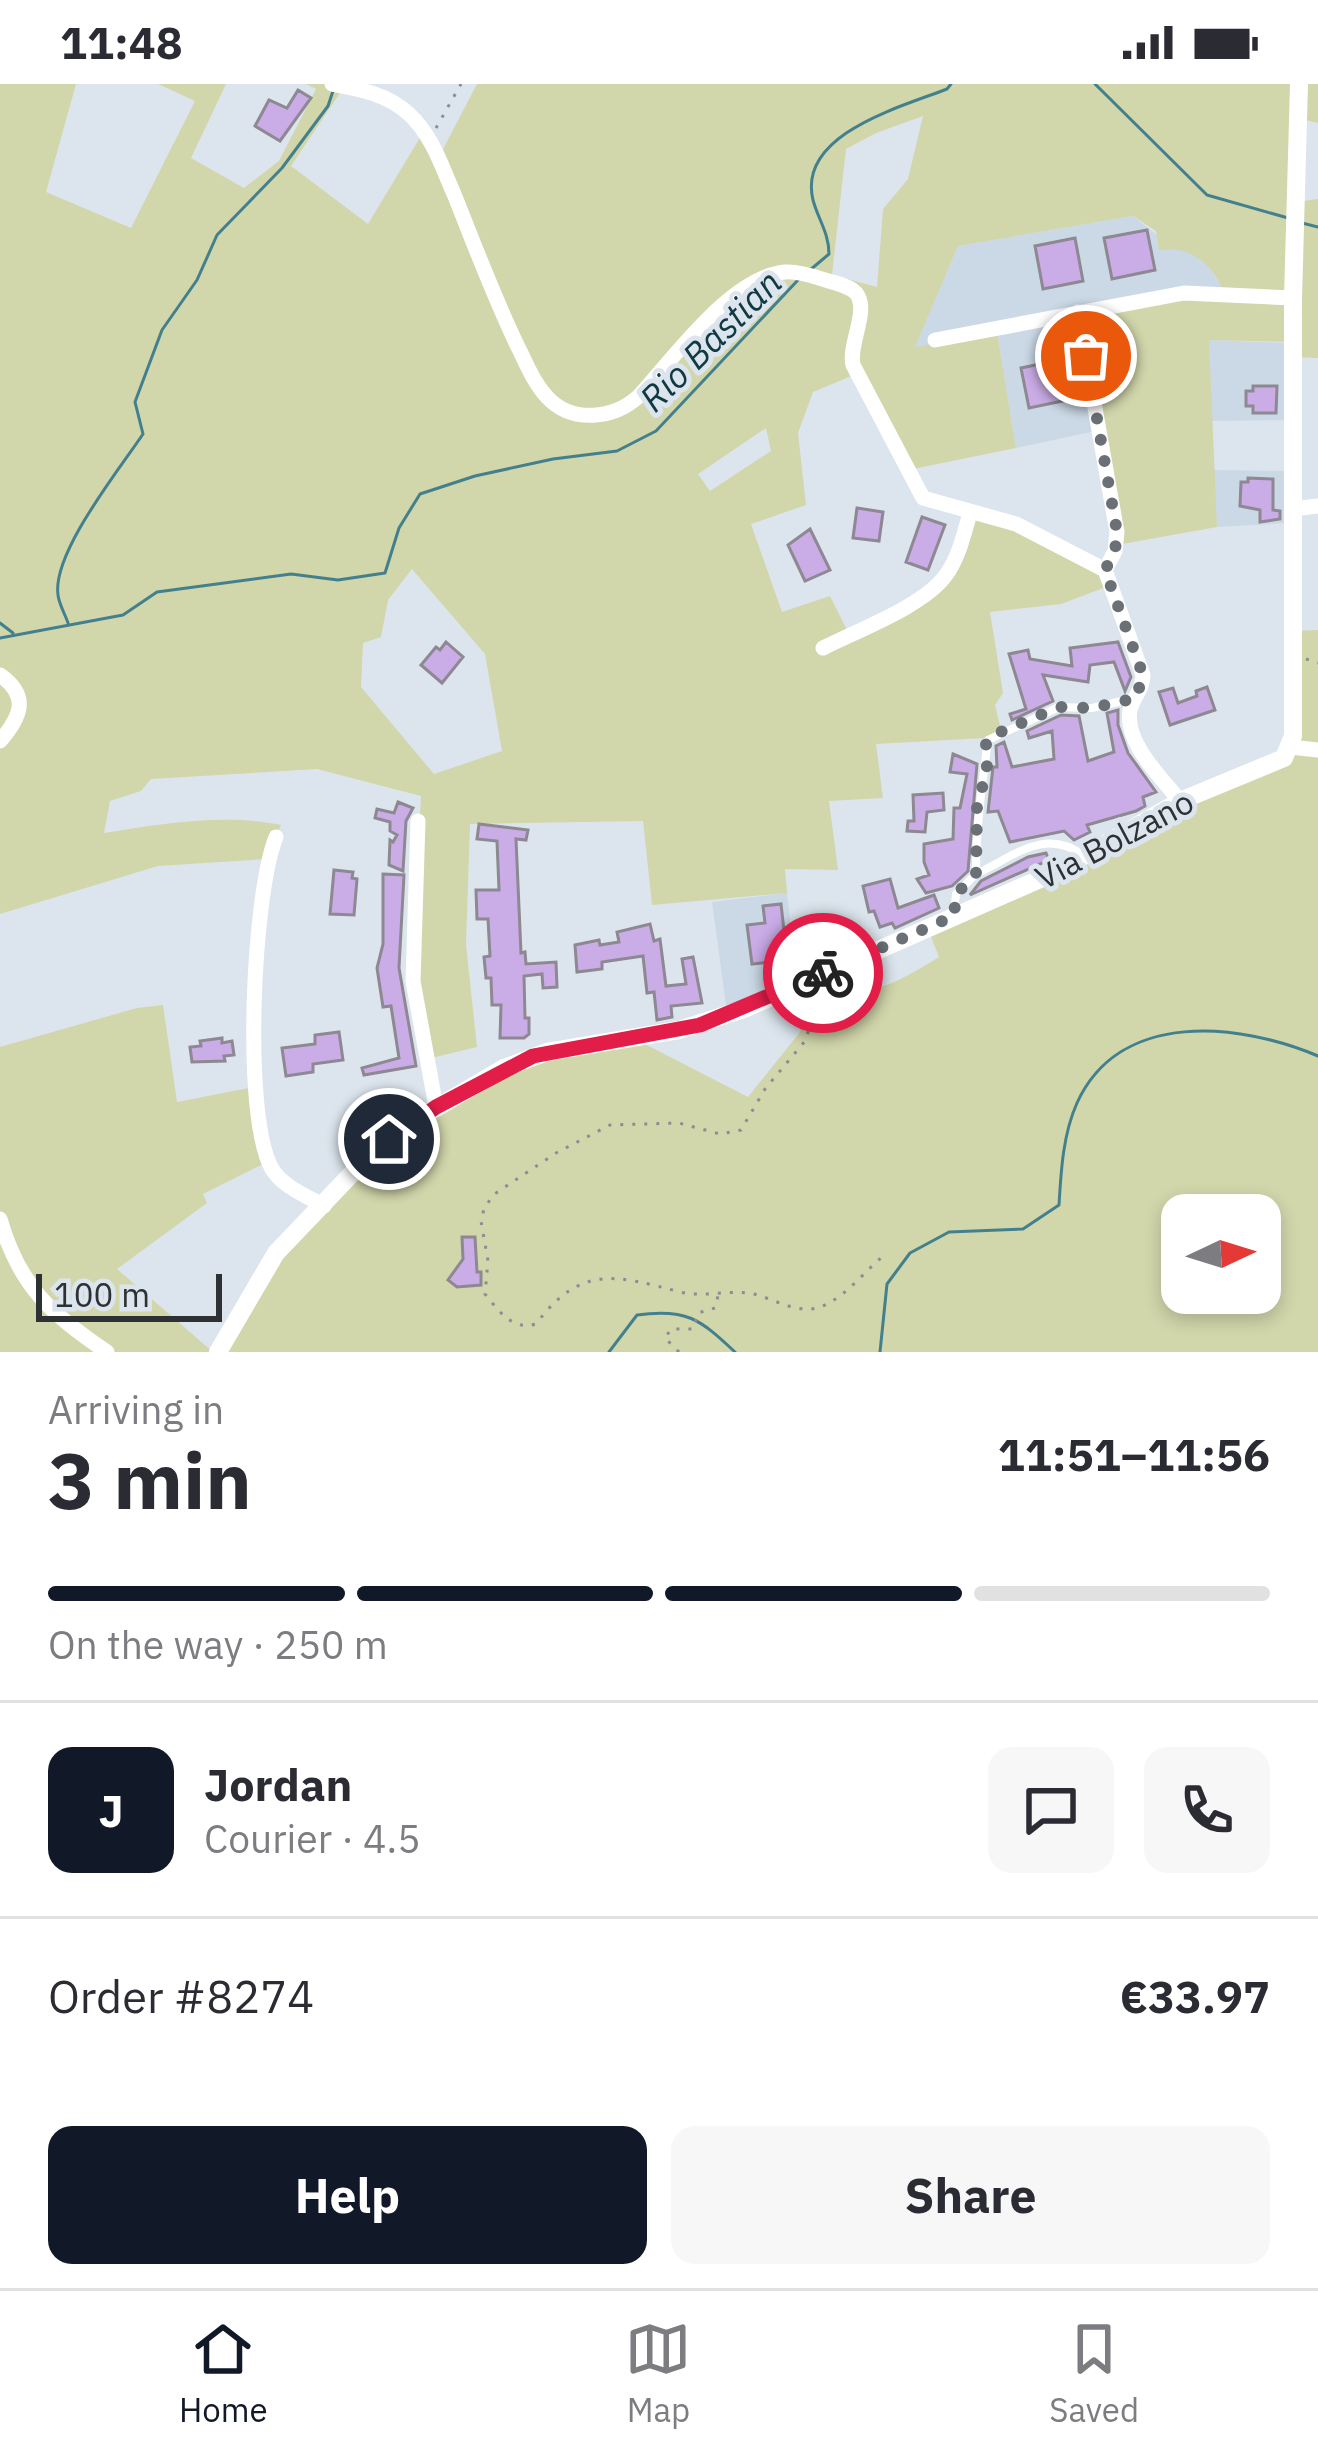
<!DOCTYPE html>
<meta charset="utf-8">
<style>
:root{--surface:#fff;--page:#f7f7f7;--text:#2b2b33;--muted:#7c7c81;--line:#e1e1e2;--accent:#111827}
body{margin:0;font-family:"IBM Plex Sans",sans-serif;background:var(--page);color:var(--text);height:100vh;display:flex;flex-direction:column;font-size:45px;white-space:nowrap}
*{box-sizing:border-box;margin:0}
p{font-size:39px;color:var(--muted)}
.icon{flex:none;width:66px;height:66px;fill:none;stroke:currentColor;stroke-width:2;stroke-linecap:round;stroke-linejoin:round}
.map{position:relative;height:1268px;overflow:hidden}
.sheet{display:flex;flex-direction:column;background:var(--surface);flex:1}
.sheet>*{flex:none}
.needle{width:78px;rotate:86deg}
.buttons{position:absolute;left:1161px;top:1110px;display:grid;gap:24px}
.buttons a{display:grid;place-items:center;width:120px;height:120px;border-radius:24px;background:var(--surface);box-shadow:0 6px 18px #0003;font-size:60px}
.scale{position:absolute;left:36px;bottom:30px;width:186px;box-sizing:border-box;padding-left:12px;border:6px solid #2d3134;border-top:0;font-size:33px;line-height:42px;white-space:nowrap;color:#2d3134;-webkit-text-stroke:9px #dce5ed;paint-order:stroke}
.pin{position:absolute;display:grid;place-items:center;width:102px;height:102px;color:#fff;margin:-51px;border:6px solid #fff;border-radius:50%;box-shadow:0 3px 12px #0007}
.courier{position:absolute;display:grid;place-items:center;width:120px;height:120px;margin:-60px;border:9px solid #e11d48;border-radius:50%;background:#fff;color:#222;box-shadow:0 3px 15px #0007}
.summary em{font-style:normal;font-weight:700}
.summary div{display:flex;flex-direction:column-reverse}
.summary{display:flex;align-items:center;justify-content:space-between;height:204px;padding:0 48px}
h1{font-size:78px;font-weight:700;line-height:90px}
.bar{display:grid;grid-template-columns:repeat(4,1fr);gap:18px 12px;align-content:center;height:144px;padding:0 48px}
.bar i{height:15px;border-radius:9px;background:var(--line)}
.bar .active{background:var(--accent)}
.bar p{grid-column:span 4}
.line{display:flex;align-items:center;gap:30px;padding:0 48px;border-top:3px solid var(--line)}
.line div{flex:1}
.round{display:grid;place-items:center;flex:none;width:126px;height:126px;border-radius:24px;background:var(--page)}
.primary-button{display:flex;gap:24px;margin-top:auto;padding:24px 48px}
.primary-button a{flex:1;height:138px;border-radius:24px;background:var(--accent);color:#fff;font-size:48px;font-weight:700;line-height:138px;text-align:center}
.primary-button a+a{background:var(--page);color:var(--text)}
.status{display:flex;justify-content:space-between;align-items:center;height:84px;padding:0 60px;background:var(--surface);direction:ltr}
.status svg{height:33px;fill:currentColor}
.dock{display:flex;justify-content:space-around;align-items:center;height:168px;border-top:3px solid var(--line);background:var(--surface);font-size:33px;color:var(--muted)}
.dock a{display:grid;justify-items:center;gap:6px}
.dock .active{color:var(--accent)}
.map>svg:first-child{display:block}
.built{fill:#cbd9e6}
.green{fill:#d2d6ab;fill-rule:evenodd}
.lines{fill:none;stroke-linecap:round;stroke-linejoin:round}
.stream{stroke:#43808e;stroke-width:3}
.building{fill:#caace6;stroke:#8d8891;stroke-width:3}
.path{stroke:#888e94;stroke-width:3;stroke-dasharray:3 9;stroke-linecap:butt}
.service{stroke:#fff;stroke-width:8}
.minor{stroke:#fff;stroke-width:15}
.tertiary{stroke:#fff;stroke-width:18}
.done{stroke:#6a7075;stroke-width:12;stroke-dasharray:0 21.6}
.route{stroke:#e11d48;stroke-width:15}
.labels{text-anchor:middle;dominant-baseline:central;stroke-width:10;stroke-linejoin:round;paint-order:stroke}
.street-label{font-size:33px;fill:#2d3134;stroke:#dce5ed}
.water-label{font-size:36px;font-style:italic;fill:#103941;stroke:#dce5ed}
</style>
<div class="status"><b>11:48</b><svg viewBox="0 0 49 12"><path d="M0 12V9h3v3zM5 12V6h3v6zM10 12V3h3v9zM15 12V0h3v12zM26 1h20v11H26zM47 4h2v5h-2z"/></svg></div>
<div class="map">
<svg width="1318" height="1268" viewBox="0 0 1318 1268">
<rect width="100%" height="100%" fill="#dce5ed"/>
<path class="built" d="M1133,132l40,32 19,5 14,10 17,26 -127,142 -80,17 -19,-116 -83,16 44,-102z
M1209,256l82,3 -1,77 -80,1z
M1213,386l76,1 1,52 -73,4z
M787,809l10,90 -70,30 -15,-111z"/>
<path class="green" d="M0,0h76l-30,108 85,36 64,-127 -37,-17h68l-35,74 53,30 35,-27 37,-72 -10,-5h40l-55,82 77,58 53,-88 21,15 35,-67h841v39l-17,-4 3,82 14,-2v159l-27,-1 -1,-15 -81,-2 8,187 -95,17 -46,-235 146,-21c-13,-27 -33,-42 -63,-38l-3,-19 -23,-15 -175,30 -43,101 82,-15 19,116 -113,23 -49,-96 -41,17 -15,41 8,72 -55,19 31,88 48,-16 22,44 82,-43 33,-85 45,5 102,67 -53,20 -71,8 13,81 -8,12 6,25 -16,8 -109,6 7,54 -54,3 9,69 -53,-1 2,24 -135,12 -9,-84 -173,3 -4,121 11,102 -50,12 -8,-43 -4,-104 6,-116 -104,-27 -166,10 -10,12 -31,10 -6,32c58,-9 119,-20 177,-8l-15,34 -108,7 -158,48zM923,32l-15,63 -25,30 -6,78 -45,-12 14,-126 30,-16zM766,344l5,23 -61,40 -12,-17zM412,485l73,85 17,97 -68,23 -73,-87 2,-44 18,-6 7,-37z
M1318,546v722h-1095l46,-81 132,-136 135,-75 101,-20 111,57 53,-66 -26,-37 22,-11c64,18 87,8 142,-26l-11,-28 258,-126 104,-44 1,-128zM1182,1131h78v78h-78z
M163,921l14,97 77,-15 11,76 -62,31 4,9 -90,66 96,83h-213v-305l137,-39z"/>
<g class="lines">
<path class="stream" d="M1095,0l112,111 81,23
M1302,139l16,4
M810,186l19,-16c0,-21 -11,-35 -16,-54 -16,-66 88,-93 134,-111l4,-5
M0,539l13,10
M68,539c-3,-9 -9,-19 -10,-28 -6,-42 61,-125 85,-161l-8,-32 27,-72 35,-50 20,-45 65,-67 46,-62 5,-15
M0,554l123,-23 34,-23 134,-18 47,6 47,-7 14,-45 21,-34 55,-18 78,-17 64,-8 39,-20 142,-151
M609,1268l28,-37c49,-7 63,4 98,37
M880,1268l7,-68 23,-31 39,-21 74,-3 36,-24c2,-34 4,-71 18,-102 43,-94 163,-80 241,-47"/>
</g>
<path class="building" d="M298,6l13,8 -31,43 -25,-15 14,-26 18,8z
M1147,146l8,40 -43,9 -8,-41z
M1075,154l8,43 -40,8 -8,-43z
M1064,275l8,40 -43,9 -8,-40z
M1253,302h24l-1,27h-23v-7h-7v-15h7z
M1248,394l25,1v31l7,1v8l-20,3v-12l-20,-4 1,-24h7z
M857,424l26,4 -4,29 -26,-3z
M922,433l23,8 -17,45 -22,-8z
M810,445l20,41 -25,11 -17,-36z
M446,558l17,15 -21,26 -21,-18 15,-18 4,3z
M1118,558l13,35 -6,14 -11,-29 -24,3 -2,17 -45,-7 10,26 -41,19 -2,-6 16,-5 -17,-55 19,-4 2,9 42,7 -2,-18z
M1207,603l8,23 -45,15 -11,-33 14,-4 5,15 19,-7 -1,-5z
M1118,626v15l10,28 28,39 -13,5 2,9 -9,5 -49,14 3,7 -16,8 -10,-9 -54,11 -12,-31 -10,1 5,-45h4l-1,-21 8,-4 8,25 42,-8 -2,-28 -23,7 -2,-7 34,-16 18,1 9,45 26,-9 -7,-39z
M953,670l24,10 -9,107 -16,15 -26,7 -9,-14 12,-4 -5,-13v-18l29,-5 1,-31h6l7,-34 -17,-2z
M943,709l1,17 -17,2 -2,20 -18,-1 1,-10h6l-1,-26z
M398,718l15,6 -7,13 -3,50 -14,-6 1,-25 3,2 4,-7 -7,-4v-9l-15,-4 2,-9 17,4z
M479,740l49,6 -2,10 -10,-1 5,114 4,-1 1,12 30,-2 1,25 -14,1 -1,-14 -18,2 1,42h4v16l-5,4h-24l1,-33h-9l-1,-27h-5l-2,-21 6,-1 -2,-37h-11l-1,-29h23l-2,-49 -20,-2z
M1046,769l3,7 -79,35 11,-14 47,-24z
M334,786l19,2 -1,6 5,1 -3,36 -24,-1z
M383,790l21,1 -5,93 17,98 -52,9 -2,-7 37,-10 -8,-52 -8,1 -6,-39 6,-24z
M890,795l8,29 36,-13 5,13 -44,20 -3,-5 -12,4 -6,-16 -5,1 -6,-26z
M781,820l8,71 -17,4 -1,-17 -19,2 -5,-39 18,-2 -2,-17z
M650,840l4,17 6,-2 6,47 20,-2 -4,-25 11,-2 9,46 -31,3 1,11 -15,3 -3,-28 -7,1 -4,-37 -41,6v7l-25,3 -2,-27 24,-5 1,5 19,-3 -2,-10z
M339,948l4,28 -30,4v8l-27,4 -4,-28 33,-4v-9z
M222,954v5l10,-2 2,14 -10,1 1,5 -33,1 -2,-15 11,-1 -1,-5z
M462,1153h13l2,35h4v13l-24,2 -9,-7 15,-21z"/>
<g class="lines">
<path class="path" d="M436,44l25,-44
M1306,575l12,4
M812,914l5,8 -12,35 -40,48 -24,41 -21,4 -41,-11 -69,2 -54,28 -63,42 -9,14 -3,12 7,40 -3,33c14,17 27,37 51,30 45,-60 79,-49 144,-32 24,6 50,-3 74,2 20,5 41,19 63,14 25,-7 46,-35 65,-51
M679,1268l-14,-14 6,-9h22l5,-16 17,-5 3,-12"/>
<path class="service" d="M976,790c37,-17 68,-47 107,-19
M954,828l2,-18 20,-20c0,-46 6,-90 12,-134l71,-33 33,1 43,-10"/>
<path class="minor" d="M332,0c28,5 55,10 77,30 23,21 33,53 45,80 21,52 40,104 65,155 8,16 15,34 28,48 25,27 67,22 92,-1 35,-38 92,-119 146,-124 12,-1 25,3 37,7 9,3 27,6 34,14 14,17 -8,51 -3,72l70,133 93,26 89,46
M1078,228l39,220 -2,19 -10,19 38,105c0,15 -10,22 -13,35 -6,33 32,68 50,91
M935,256l249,-47 109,5
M1293,425l25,-3
M823,564c35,-18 101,-42 123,-73 13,-18 18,-41 24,-62
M0,591c30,21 21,42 0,66
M1291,663l27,3
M418,737l-5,160 23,126
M276,753c-23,56 -34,280 -4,332 11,18 35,27 52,37
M0,1135c19,67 51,95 107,133"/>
<path class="tertiary" d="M218,1268l58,-99 86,-90 52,-42 90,-53 43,-16 132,-22 65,-21 312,-137 124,-71 104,-43 9,-22v-438l6,-214"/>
</g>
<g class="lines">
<path class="done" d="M823,889l131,-57 2,-22 20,-20 1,-67 10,-38 -1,-25 5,-8 68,-29 33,1 44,-10 7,-23 -38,-105 10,-19 2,-19 -31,-176"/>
<path class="route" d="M389,1055l47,-32 97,-51 167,-31 123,-52"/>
</g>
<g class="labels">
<g class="street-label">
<text transform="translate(1114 755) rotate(-28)">Via Bolzano</text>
</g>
<g class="water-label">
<text transform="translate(710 256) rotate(-45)">Rio Bastian</text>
</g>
</g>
</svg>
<div class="buttons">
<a><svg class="needle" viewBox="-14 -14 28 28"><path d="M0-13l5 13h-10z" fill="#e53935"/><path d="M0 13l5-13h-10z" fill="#7c7c81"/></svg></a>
</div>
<div class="scale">100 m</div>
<div class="pin" style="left:1086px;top:272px;background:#ea580c"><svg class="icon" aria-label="bag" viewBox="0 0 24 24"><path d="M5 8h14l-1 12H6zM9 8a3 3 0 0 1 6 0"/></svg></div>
<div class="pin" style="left:389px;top:1055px;background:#1f2937"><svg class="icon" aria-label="home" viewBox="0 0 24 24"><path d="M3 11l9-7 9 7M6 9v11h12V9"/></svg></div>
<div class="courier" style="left:823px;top:889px"><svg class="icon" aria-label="bike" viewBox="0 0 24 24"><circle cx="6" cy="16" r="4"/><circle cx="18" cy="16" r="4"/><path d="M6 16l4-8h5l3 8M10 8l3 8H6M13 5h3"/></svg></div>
</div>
<section class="sheet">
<div class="summary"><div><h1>3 min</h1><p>Arriving in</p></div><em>11:51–11:56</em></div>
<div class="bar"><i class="active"></i><i class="active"></i><i class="active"></i><i></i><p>On the way · 250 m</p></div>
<div class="line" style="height:216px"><b class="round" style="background:var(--accent);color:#fff">J</b><div><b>Jordan</b><p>Courier · 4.5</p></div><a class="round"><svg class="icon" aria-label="chat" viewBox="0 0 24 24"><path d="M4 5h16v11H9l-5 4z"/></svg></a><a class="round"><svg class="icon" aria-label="phone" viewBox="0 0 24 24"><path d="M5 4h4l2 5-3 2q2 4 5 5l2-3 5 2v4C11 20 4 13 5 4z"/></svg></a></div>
<div class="line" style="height:156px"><div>Order #8274</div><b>€33.97</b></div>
<div class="primary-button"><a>Help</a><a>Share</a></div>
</section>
<nav class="dock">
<a class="active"><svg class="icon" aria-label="home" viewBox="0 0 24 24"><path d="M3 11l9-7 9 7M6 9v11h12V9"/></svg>Home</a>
<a><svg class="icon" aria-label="map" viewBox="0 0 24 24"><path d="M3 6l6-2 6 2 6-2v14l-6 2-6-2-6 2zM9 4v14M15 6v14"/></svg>Map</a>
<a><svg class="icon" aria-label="saved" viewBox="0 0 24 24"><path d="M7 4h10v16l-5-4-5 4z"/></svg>Saved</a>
</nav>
